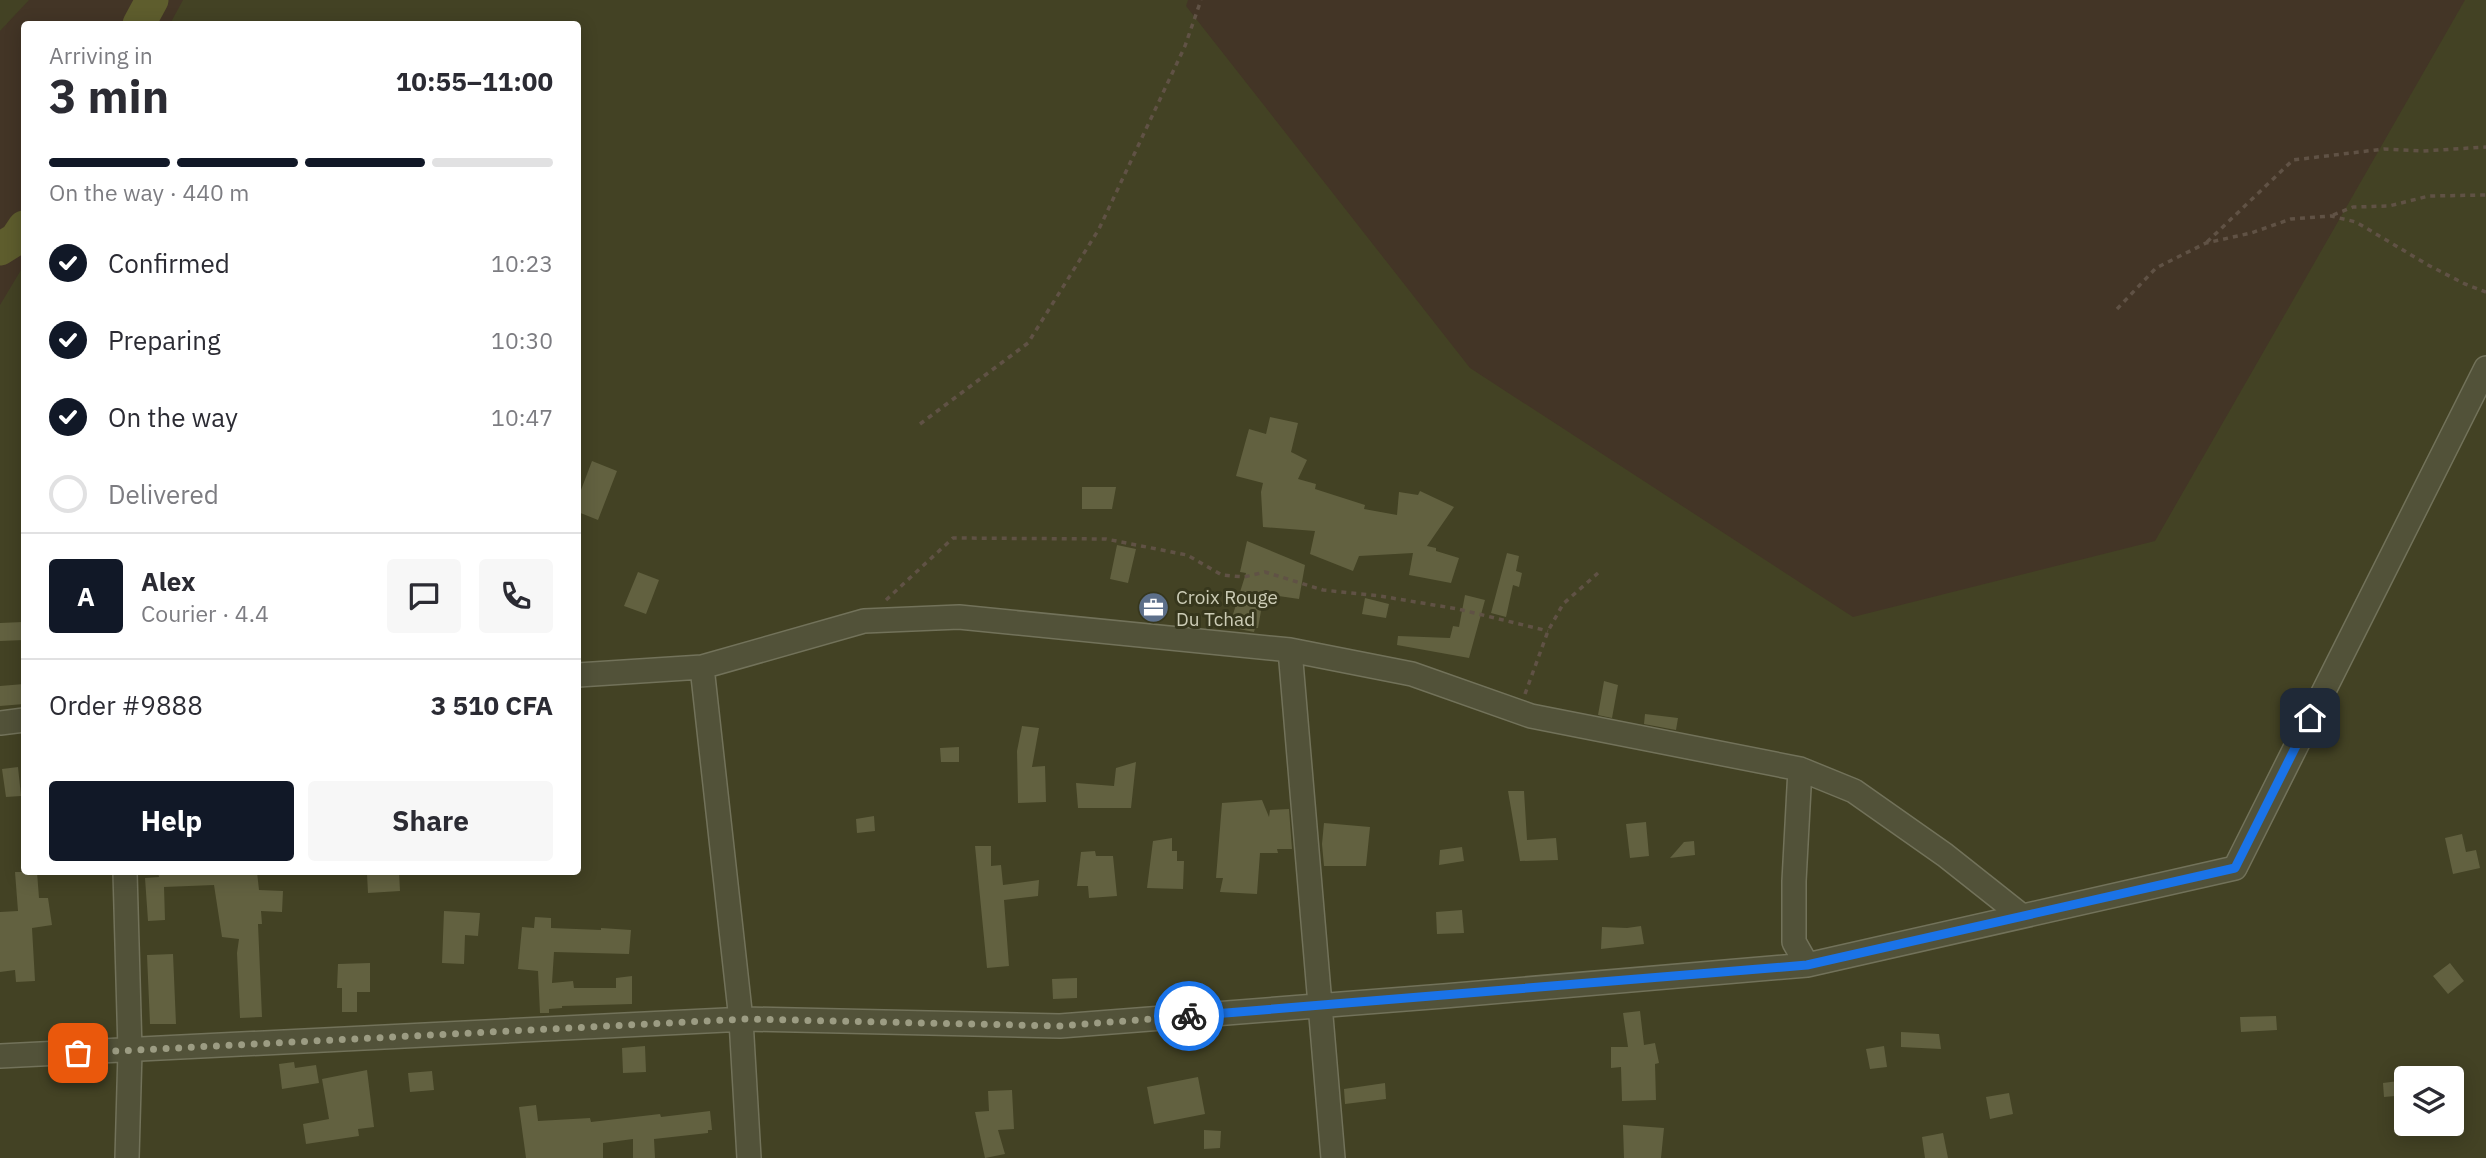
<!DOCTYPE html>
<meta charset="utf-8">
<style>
:root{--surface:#fff;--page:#f7f7f7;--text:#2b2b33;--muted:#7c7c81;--line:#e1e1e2;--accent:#111827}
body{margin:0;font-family:"IBM Plex Sans",sans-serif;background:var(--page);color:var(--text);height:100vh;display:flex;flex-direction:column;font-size:26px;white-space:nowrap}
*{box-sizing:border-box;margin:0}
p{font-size:23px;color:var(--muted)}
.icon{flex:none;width:38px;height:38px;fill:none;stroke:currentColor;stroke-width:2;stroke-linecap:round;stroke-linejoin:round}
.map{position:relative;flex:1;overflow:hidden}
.details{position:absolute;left:21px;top:21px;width:560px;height:854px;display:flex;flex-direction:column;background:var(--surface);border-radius:7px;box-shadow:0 4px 18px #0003}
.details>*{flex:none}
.fabs{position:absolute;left:2394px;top:1066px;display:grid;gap:14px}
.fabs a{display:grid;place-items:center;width:70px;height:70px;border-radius:7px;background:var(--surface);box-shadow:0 4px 18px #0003;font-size:35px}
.pin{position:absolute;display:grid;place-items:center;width:60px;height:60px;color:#fff;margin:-30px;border-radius:14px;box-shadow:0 4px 10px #0006}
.courier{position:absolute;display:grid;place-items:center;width:70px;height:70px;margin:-35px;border:5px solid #1a73e8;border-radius:50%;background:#fff;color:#222;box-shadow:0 2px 9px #0007}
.overview em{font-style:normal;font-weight:700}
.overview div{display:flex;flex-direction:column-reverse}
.overview{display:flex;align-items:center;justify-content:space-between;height:119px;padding:0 28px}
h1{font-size:46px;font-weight:700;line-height:52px}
.bar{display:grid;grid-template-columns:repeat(4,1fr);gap:10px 7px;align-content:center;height:84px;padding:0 28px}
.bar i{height:9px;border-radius:5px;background:var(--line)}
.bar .current{background:var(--accent)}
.bar p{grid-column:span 4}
.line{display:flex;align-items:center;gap:18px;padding:0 28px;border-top:2px solid var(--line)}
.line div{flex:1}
.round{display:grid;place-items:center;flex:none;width:74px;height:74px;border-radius:7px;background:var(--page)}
ol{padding:0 28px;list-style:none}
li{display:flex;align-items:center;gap:21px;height:77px}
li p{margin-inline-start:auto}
li .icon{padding:7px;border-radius:50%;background:var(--accent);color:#fff;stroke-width:4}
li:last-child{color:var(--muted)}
li i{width:38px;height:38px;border:4px solid var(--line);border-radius:50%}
.action{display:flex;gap:14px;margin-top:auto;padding:14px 28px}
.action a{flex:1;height:80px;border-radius:7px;background:var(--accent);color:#fff;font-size:28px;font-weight:700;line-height:80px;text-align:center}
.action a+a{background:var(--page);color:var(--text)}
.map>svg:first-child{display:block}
.green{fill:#433526}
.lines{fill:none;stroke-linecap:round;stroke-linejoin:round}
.river{stroke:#5e5d2d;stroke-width:33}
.building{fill:#626140}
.street-casing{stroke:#72725a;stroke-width:26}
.path{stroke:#605245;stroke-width:3.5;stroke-dasharray:5 5;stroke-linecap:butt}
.street{stroke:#525239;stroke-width:23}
.done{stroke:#9c9c83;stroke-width:7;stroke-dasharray:0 12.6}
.route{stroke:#1a73e8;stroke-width:9}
.labels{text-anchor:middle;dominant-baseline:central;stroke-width:6;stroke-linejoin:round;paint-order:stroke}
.poi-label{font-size:19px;fill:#ccccb6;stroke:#37371d;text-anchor:start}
</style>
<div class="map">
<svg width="2486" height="1158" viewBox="0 0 2486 1158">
<rect width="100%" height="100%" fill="#434224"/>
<path class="green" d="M29,0h154l-13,24h-146v241l-24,40v-274z
M1188,0h1277l-310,541 -302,76 -383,-249 -284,-362z"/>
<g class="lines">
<path class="river" d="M139,24l13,-24
M0,249l16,-10 8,-12"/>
</g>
<path class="building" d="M1270,417l28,6 -7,29 16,8 -9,19 18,5 -1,5 50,16 -1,4 33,6 2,-23 19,3 2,-4 34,16 -27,39 9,2v3l23,7 -8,25 -42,-8 4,-22 -54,3 -6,15 -43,-17 5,-23 -52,-4 -2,-35 2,-9 -27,-7 13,-47 17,5z
M592,461l25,10 -19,49 -20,-8v-14z
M1082,487h34l-4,22h-30z
M1247,541l58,24 -6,34 -35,-5 -6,34h-3l-1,4 -25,-5 17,-54 -6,-1z
M1117,545l19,4 -8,34 -18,-4z
M1507,553l12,3 -3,15 6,2 -3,14 -6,-2 -7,32 -15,-4z
M638,572l21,8 -13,34 -22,-8z
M1465,595l20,5 -16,58 -72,-13 1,-9 52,2 3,-12 6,1z
M1365,598l24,6 -3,14 -24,-4z
M23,622l1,18 -24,1v-18z
M1604,681l14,4 -6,33 -14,-3z
M24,684v20l-24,2v-20z
M1645,714l33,4 -2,12 -32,-6z
M1022,726l17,2 -7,39 13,-1 1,36 -28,1 -1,-52z
M959,747v15h-18l-1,-14z
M1136,762l-5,46h-53l-2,-25 38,3 2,-18z
M18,767l3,29 -15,1 -4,-28z
M1508,791h16l3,49 29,-2 2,22 -38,1z
M1262,800l7,17 1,-7 19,-1 3,40h-15l1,4h-18l-3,41 -37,-2 3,-14h-7l6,-75z
M874,816l1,15 -18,2 -1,-14z
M1646,822l3,34 -19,2 -4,-34z
M1324,823l46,4 -4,39h-42l-2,-22z
M2462,834l4,18 10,-2 4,18 -27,6 -8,-36z
M1172,838v13h5v10h7l-1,28 -36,-1 6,-47z
M1694,841l1,14 -25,3 14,-16z
M975,846h16v20l10,-1 2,20 36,-5 -1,16 -34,4 5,66 -22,2z
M1462,847l2,14 -25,4 1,-15z
M1095,851l1,5h17l4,40 -28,2 -1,-12h-11l4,-34z
M15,872h22l2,26h9l4,27 -20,3 3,53 -19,1 -1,-12 -15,2v-60l18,-1z
M158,872h99l2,18 24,1 -1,21 -21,-1 1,13h-4l4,93 -22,1 -3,-65 2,-14 -17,-2 -8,-52 -50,2 1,33 -17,1 -3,-43 14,-1z
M399,872l1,19 -32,2 -1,-19z
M1462,910l2,23 -27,1 -1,-22z
M444,911l36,2 -2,23 -13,-1 -1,29 -22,-1z
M535,917l16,1v10l50,2v-2l30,2 -2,24 -75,-2 -2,31 21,-2 1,7h42v-10l16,-2v28l-70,2v2l-13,1v4h-9l-2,-42 -20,-2 4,-42 12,1z
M1641,926l3,18 -43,5 1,-22 25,1z
M173,954l3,70h-26l-3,-69z
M370,963v29h-13v20h-15v-24h-5l1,-24z
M2450,963l14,18 -16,13 -15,-18z
M1077,978v20l-24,1 -1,-20z
M1640,1011l4,34 11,-2 4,20 -4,1 1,36 -34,1 -1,-34 -10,1v-21h17l-5,-34z
M2276,1016l1,14 -36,2 -1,-15z
M1901,1032l38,2 2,15 -40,-2z
M645,1046l1,26 -23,1 -1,-25z
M1884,1046l3,21 -17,2 -4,-20z
M294,1062l1,6 21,-3 3,18 -37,6 -3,-25z
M367,1070l7,57 -16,2 1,7 -53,8 -3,-20 26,-5 -7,-40z
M432,1071l2,19 -24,2 -2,-19z
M1198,1077l7,37 -51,10 -7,-37z
M2406,1080v15l-22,2 -1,-14z
M1385,1083l1,16 -41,5 -1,-15z
M1012,1090l2,39 -16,1 7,24 -20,4 -10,-46 14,-1 -1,-20z
M2009,1093l4,21 -23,5 -4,-22z
M536,1105l2,16 52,-3 1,4 69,-8 1,3 49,-6 2,19h-4v3l-54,6 1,19h-22v-19l-30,4v15h-77l-7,-51z
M1623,1125l41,3 -3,30h-37z
M1204,1130l17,1 -1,17 -16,1z
M1943,1133l5,25h-23l-3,-21z"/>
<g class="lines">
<defs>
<path id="street" d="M1290,650l43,508
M702,667l39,353 8,138
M578,675l124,-8 162,-46 95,-4 331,33 122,24 119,42 269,53 54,22 91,64 77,61
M0,723l24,-3
M1800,769l-6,112v61l13,23
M125,872l5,179 -3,107
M0,1056l746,-37 314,7 384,-30 363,-31 428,-97 251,-500"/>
</defs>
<use href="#street" class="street-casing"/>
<path class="path" d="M2333,215l20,-8 36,-1 40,-10 57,-1
M2207,242l86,-82 91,-11 39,2 63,-4
M2117,309l39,-41 50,-25 45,-10 40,-14 40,-3 25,6 72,43 37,19 21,8
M920,424l108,-81 71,-114 86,-183 16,-46
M886,600l67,-62 153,1 81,16 35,20 22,2 21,-5 58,18 57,6 78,13 90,22
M1525,694l23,-63 15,-27 35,-31"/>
<use href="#street" class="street"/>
</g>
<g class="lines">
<path class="done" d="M78,1053l668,-34 314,7 129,-10"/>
<path class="route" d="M1189,1016l618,-51 428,-97 75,-150"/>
</g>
<defs>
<symbol id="office-disc" viewBox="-11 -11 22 22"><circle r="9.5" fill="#5c6f8a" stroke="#37371d"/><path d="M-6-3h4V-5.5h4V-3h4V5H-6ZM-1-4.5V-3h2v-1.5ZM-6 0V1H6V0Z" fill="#fff"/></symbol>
</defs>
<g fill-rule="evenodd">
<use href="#office-disc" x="1136" y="590" width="35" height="35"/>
</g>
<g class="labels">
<g class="poi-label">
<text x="1176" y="597">Croix Rouge<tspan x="1176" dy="22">Du Tchad</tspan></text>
</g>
</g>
</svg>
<div class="fabs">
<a><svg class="icon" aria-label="layers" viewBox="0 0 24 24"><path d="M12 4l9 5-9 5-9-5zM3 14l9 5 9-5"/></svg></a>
</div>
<div class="pin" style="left:78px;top:1053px;background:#ea580c"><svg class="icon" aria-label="bag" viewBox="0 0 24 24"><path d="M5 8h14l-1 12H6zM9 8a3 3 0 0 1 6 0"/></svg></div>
<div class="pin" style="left:2310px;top:718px;background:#1f2937"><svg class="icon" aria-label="home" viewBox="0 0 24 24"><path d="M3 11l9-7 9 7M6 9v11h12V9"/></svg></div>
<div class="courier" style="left:1189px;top:1016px"><svg class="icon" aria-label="bike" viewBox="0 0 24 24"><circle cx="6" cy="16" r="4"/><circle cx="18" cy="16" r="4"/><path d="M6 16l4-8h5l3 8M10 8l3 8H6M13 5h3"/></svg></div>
<section class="details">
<div class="overview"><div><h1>3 min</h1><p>Arriving in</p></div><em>10:55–11:00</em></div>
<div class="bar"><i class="current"></i><i class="current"></i><i class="current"></i><i></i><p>On the way · 440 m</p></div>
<ol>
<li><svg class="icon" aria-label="check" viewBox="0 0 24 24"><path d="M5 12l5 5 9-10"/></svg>Confirmed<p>10:23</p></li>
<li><svg class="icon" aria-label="check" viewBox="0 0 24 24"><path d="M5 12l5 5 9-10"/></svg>Preparing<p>10:30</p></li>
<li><svg class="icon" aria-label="check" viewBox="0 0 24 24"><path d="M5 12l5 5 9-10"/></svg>On the way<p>10:47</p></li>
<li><i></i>Delivered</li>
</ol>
<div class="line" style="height:126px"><b class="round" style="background:var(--accent);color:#fff">A</b><div><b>Alex</b><p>Courier · 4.4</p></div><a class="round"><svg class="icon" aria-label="chat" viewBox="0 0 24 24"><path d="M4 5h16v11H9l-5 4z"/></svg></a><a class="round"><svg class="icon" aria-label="phone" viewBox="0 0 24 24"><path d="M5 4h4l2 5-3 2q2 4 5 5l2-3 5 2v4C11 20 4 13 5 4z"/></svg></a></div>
<div class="line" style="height:91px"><div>Order #9888</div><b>3 510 CFA</b></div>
<div class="action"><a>Help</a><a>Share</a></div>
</section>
</div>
